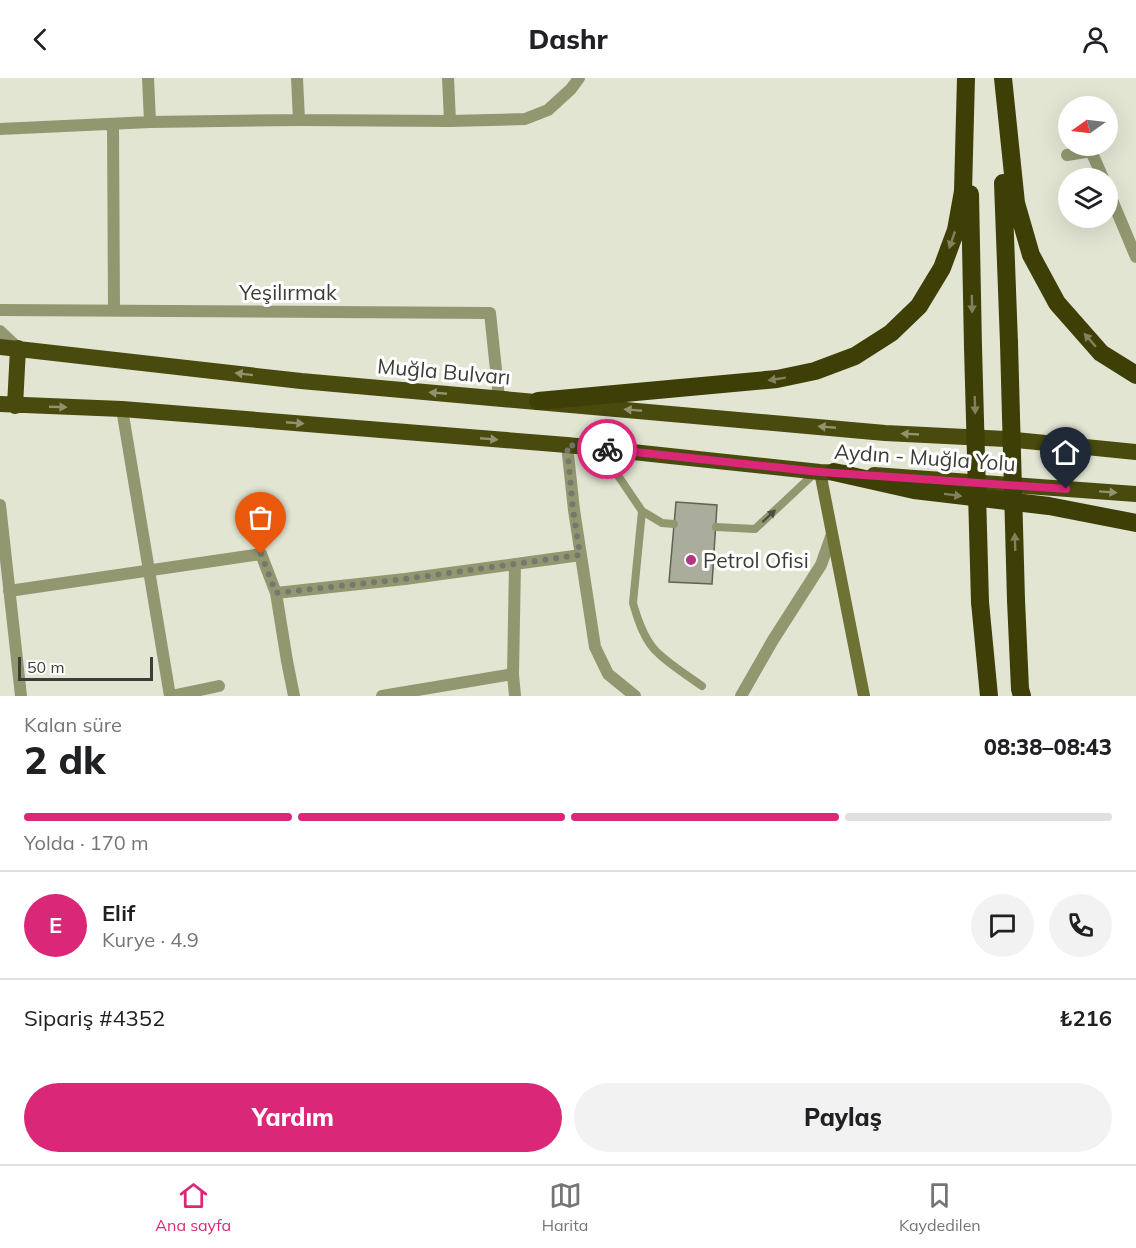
<!DOCTYPE html>
<html lang="tr">
<meta charset="utf-8">
<style>
:root{--surface:#fff;--page:#f2f2f2;--text:#202124;--muted:#757577;--line:#e0e0e0;--accent:#db2777}
body{margin:0;font-family:Mulish,sans-serif;background:var(--page);color:var(--text);height:100vh;display:flex;flex-direction:column;font-size:22px;white-space:nowrap}
*{box-sizing:border-box;margin:0}
p{font-size:20px;color:var(--muted)}
.icon{flex:none;width:33px;height:33px;fill:none;stroke:currentColor;stroke-width:2;stroke-linecap:round;stroke-linejoin:round}
.map{position:relative;height:618px;overflow:hidden}
.side{display:flex;flex-direction:column;background:var(--surface);flex:1}
.side>*{flex:none}
.needle{width:39px;rotate:256deg}
.fabs{position:absolute;left:1058px;top:18px;display:grid;gap:12px}
.fabs a{display:grid;place-items:center;width:60px;height:60px;border-radius:50%;background:var(--surface);box-shadow:0 6px 24px #0002;font-size:30px}
.scale{position:absolute;left:18px;bottom:15px;width:135px;box-sizing:border-box;padding-left:6px;border:3px solid #3c3d36;border-top:0;font-size:16px;line-height:21px;white-space:nowrap;color:#3c3d36;-webkit-text-stroke:4px #fff;paint-order:stroke}
.pin{position:absolute;display:grid;place-items:center;width:51px;height:51px;color:#fff;margin:-62px -26px;border-radius:50% 50% 50% 0;rotate:-45deg;box-shadow:0 0 6px #0007}
.pin .icon{rotate:45deg}
.courier{position:absolute;display:grid;place-items:center;width:60px;height:60px;margin:-30px;border:4px solid #db2777;border-radius:50%;background:#fff;color:#222;box-shadow:0 2px 8px #0007}
.headline em{font-style:normal;font-weight:800}
.headline div{display:flex;flex-direction:column-reverse}
.headline{display:flex;align-items:center;justify-content:space-between;height:102px;padding:0 24px}
h1{font-size:39px;font-weight:800;line-height:45px}
.bar{display:grid;grid-template-columns:repeat(4,1fr);gap:9px 6px;align-content:center;height:72px;padding:0 24px}
.bar i{height:8px;border-radius:4px;background:var(--line)}
.bar .current{background:var(--accent)}
.bar p{grid-column:span 4}
.line{display:flex;align-items:center;gap:15px;padding:0 24px;border-top:2px solid var(--line)}
.line div{flex:1}
.round{display:grid;place-items:center;flex:none;width:63px;height:63px;border-radius:32px;background:var(--page)}
.primary-button{display:flex;gap:12px;margin-top:auto;padding:12px 24px}
.primary-button a{flex:1;height:69px;border-radius:36px;background:var(--accent);color:#fff;font-size:24px;font-weight:800;line-height:69px;text-align:center}
.primary-button a+a{background:var(--page);color:var(--text)}
header{display:flex;justify-content:space-between;align-items:center;height:78px;padding:0 24px;background:var(--surface);font-size:27px;font-weight:800}
.tabs{display:flex;justify-content:space-around;align-items:center;height:84px;border-top:2px solid var(--line);background:var(--surface);font-size:16px;color:var(--muted)}
.tabs a{display:grid;justify-items:center;gap:3px}
.tabs .current{color:var(--accent)}
.map>svg:first-child{display:block}
.building{fill:#abad9c;stroke:#616253;stroke-width:1.5}
.lines{fill:none;stroke-linecap:round;stroke-linejoin:round}
.service{stroke:#939770;stroke-width:8}
.minor{stroke:#939770;stroke-width:12}
.tertiary{stroke:#939770;stroke-width:12}
.secondary{stroke:#6e7235;stroke-width:12}
.trunk{stroke:#484a0e;stroke-width:16}
.motorway{stroke:#3d3f06;stroke-width:18}
.motorway-bridge{stroke:#3d3f06;stroke-width:18}
.oneway{fill:#81825d}
.oneway2{fill:#91926e}
.oneway3{fill:#4d4f42}
.done{stroke:#76786d;stroke-width:6;stroke-dasharray:0 10.8}
.route{stroke:#db2777;stroke-width:8}
.poi-dot{fill:#b43480;stroke:#fff;stroke-width:2}
.labels{text-anchor:middle;dominant-baseline:central;stroke-width:6;stroke-linejoin:round;paint-order:stroke}
.street-label{font-size:21px;fill:#3c3d36;stroke:#fff}
.poi-label{font-size:21px;fill:#3c3d36;stroke:#fff;text-anchor:start}
</style>
<header><svg class="icon" aria-label="back" viewBox="0 0 24 24"><path d="M15 5l-7 7 7 7"/></svg>Dashr<svg class="icon" aria-label="person" viewBox="0 0 24 24"><circle cx="12" cy="8" r="4"/><path d="M4 21q1-7 8-7t8 7"/></svg></header>
<div class="map">
<svg width="1136" height="618" viewBox="0 0 1136 618">
<rect width="100%" height="100%" fill="#e3e5d3"/>
<path class="building" d="M676,424l41,3 -5,79 -43,-2z"/>
<g class="lines">
<path class="service" d="M600,371l42,62 20,12 12,1
M642,433l-9,92c5,18 12,39 26,51 13,12 29,22 43,32
M716,449l39,2 61,-57"/>
<path class="minor" d="M148,0l2,44
M297,0l2,42
M448,0l2,43
M113,46l1,186
M0,51l150,-7 149,-2 151,1 75,-2 23,-9 23,-21 8,-11
M1067,77l24,-4 12,27
M1107,110l29,69
M0,232l490,3 9,85
M122,331l48,287
M567,367l7,65 21,137 13,27 27,22
M0,427l21,191
M515,486l-2,110 2,22
M9,513l252,-37 15,39 11,68 7,35
M276,515l129,-14 176,-24
M171,618l48,-10
M382,618l131,-22
M741,618l32,-56 48,-75 11,-31"/>
<path class="tertiary" d="M0,253l18,17"/>
<path class="secondary" d="M820,394l44,224"/>
<path class="trunk" d="M0,269l301,34 584,52 121,6 130,13
M0,326l122,5 445,36 253,27 28,1
M15,328l3,-58
M874,397l262,19"/>
<path class="motorway" d="M1003,0l13,125 15,52 26,48 44,50 35,22
M1003,105l6,160
M970,116l3,153
M538,323l239,-22 38,-8 40,-15 36,-23 28,-27 23,-38 14,-38 7,-39 3,-113
M834,394l80,18 135,16 87,17
M1016,522l4,89 2,7
M980,524l9,94"/>
<path class="motorway-bridge" d="M1009,265l7,257
M973,269l7,255"/>
</g>
<defs><path id="oneway-solid" d="M-6-.8H1V-3.2L6.5 0L1 3.2V.8H-6Z" transform="scale(1.5)"/></defs>
<g class="oneway">
<use href="#oneway-solid" transform="translate(952 162) rotate(109)"/>
<use href="#oneway-solid" transform="translate(972 226) rotate(89)"/>
<use href="#oneway-solid" transform="translate(1090 262) rotate(-131)"/>
<use href="#oneway-solid" transform="translate(777 301) rotate(171)"/>
<use href="#oneway-solid" transform="translate(975 327) rotate(88)"/>
<use href="#oneway-solid" transform="translate(953 417) rotate(7)"/>
<use href="#oneway-solid" transform="translate(1015 464) rotate(-92)"/>
</g>
<g class="oneway2">
<use href="#oneway-solid" transform="translate(244 296) rotate(-173)"/>
<use href="#oneway-solid" transform="translate(438 315) rotate(-175)"/>
<use href="#oneway-solid" transform="translate(58 329) rotate(2)"/>
<use href="#oneway-solid" transform="translate(633 332) rotate(-175)"/>
<use href="#oneway-solid" transform="translate(295 345) rotate(5)"/>
<use href="#oneway-solid" transform="translate(827 349) rotate(-175)"/>
<use href="#oneway-solid" transform="translate(910 356) rotate(-177)"/>
<use href="#oneway-solid" transform="translate(489 361) rotate(5)"/>
<use href="#oneway-solid" transform="translate(1108 414) rotate(4)"/>
</g>
<use class="oneway3" href="#oneway-solid" transform="translate(769 438) rotate(-43)"/>
<g class="lines">
<path class="done" d="M261,476l15,39 129,-14 175,-24 -7,-45 -6,-65 40,4"/>
<path class="route" d="M607,371l213,23 246,17"/>
</g>
<circle class="poi-dot" cx="691" cy="482" r="6"/>
<g class="labels">
<g class="street-label">
<text x="288" y="214">Yeşilırmak</text>
<text transform="translate(444 293) rotate(5)">Muğla Bulvarı</text>
<text transform="translate(925 379) rotate(4)">Aydın - Muğla Yolu</text>
</g>
<g class="poi-label">
<text x="703" y="482">Petrol Ofisi</text>
</g>
</g>
</svg>
<div class="fabs">
<a><svg class="needle" viewBox="-14 -14 28 28"><path d="M0-13l5 13h-10z" fill="#e53935"/><path d="M0 13l5-13h-10z" fill="#757577"/></svg></a>
<a><svg class="icon" aria-label="layers" viewBox="0 0 24 24"><path d="M12 4l9 5-9 5-9-5zM3 14l9 5 9-5"/></svg></a>
</div>
<div class="scale">50 m</div>
<div class="pin" style="left:261px;top:476px;background:#ea580c"><svg class="icon" aria-label="bag" viewBox="0 0 24 24"><path d="M5 8h14l-1 12H6zM9 8a3 3 0 0 1 6 0"/></svg></div>
<div class="pin" style="left:1066px;top:411px;background:#1f2937"><svg class="icon" aria-label="home" viewBox="0 0 24 24"><path d="M3 11l9-7 9 7M6 9v11h12V9"/></svg></div>
<div class="courier" style="left:607px;top:371px"><svg class="icon" aria-label="bike" viewBox="0 0 24 24"><circle cx="6" cy="16" r="4"/><circle cx="18" cy="16" r="4"/><path d="M6 16l4-8h5l3 8M10 8l3 8H6M13 5h3"/></svg></div>
</div>
<section class="side">
<div class="headline"><div><h1>2 dk</h1><p>Kalan süre</p></div><em>08:38–08:43</em></div>
<div class="bar"><i class="current"></i><i class="current"></i><i class="current"></i><i></i><p>Yolda · 170 m</p></div>
<div class="line" style="height:108px"><b class="round" style="background:var(--accent);color:#fff">E</b><div><b>Elif</b><p>Kurye · 4.9</p></div><a class="round"><svg class="icon" aria-label="chat" viewBox="0 0 24 24"><path d="M4 5h16v11H9l-5 4z"/></svg></a><a class="round"><svg class="icon" aria-label="phone" viewBox="0 0 24 24"><path d="M5 4h4l2 5-3 2q2 4 5 5l2-3 5 2v4C11 20 4 13 5 4z"/></svg></a></div>
<div class="line" style="height:78px"><div>Sipariş #4352</div><b>₺216</b></div>
<div class="primary-button"><a>Yardım</a><a>Paylaş</a></div>
</section>
<nav class="tabs">
<a class="current"><svg class="icon" aria-label="home" viewBox="0 0 24 24"><path d="M3 11l9-7 9 7M6 9v11h12V9"/></svg>Ana sayfa</a>
<a><svg class="icon" aria-label="map" viewBox="0 0 24 24"><path d="M3 6l6-2 6 2 6-2v14l-6 2-6-2-6 2zM9 4v14M15 6v14"/></svg>Harita</a>
<a><svg class="icon" aria-label="saved" viewBox="0 0 24 24"><path d="M7 4h10v16l-5-4-5 4z"/></svg>Kaydedilen</a>
</nav>
